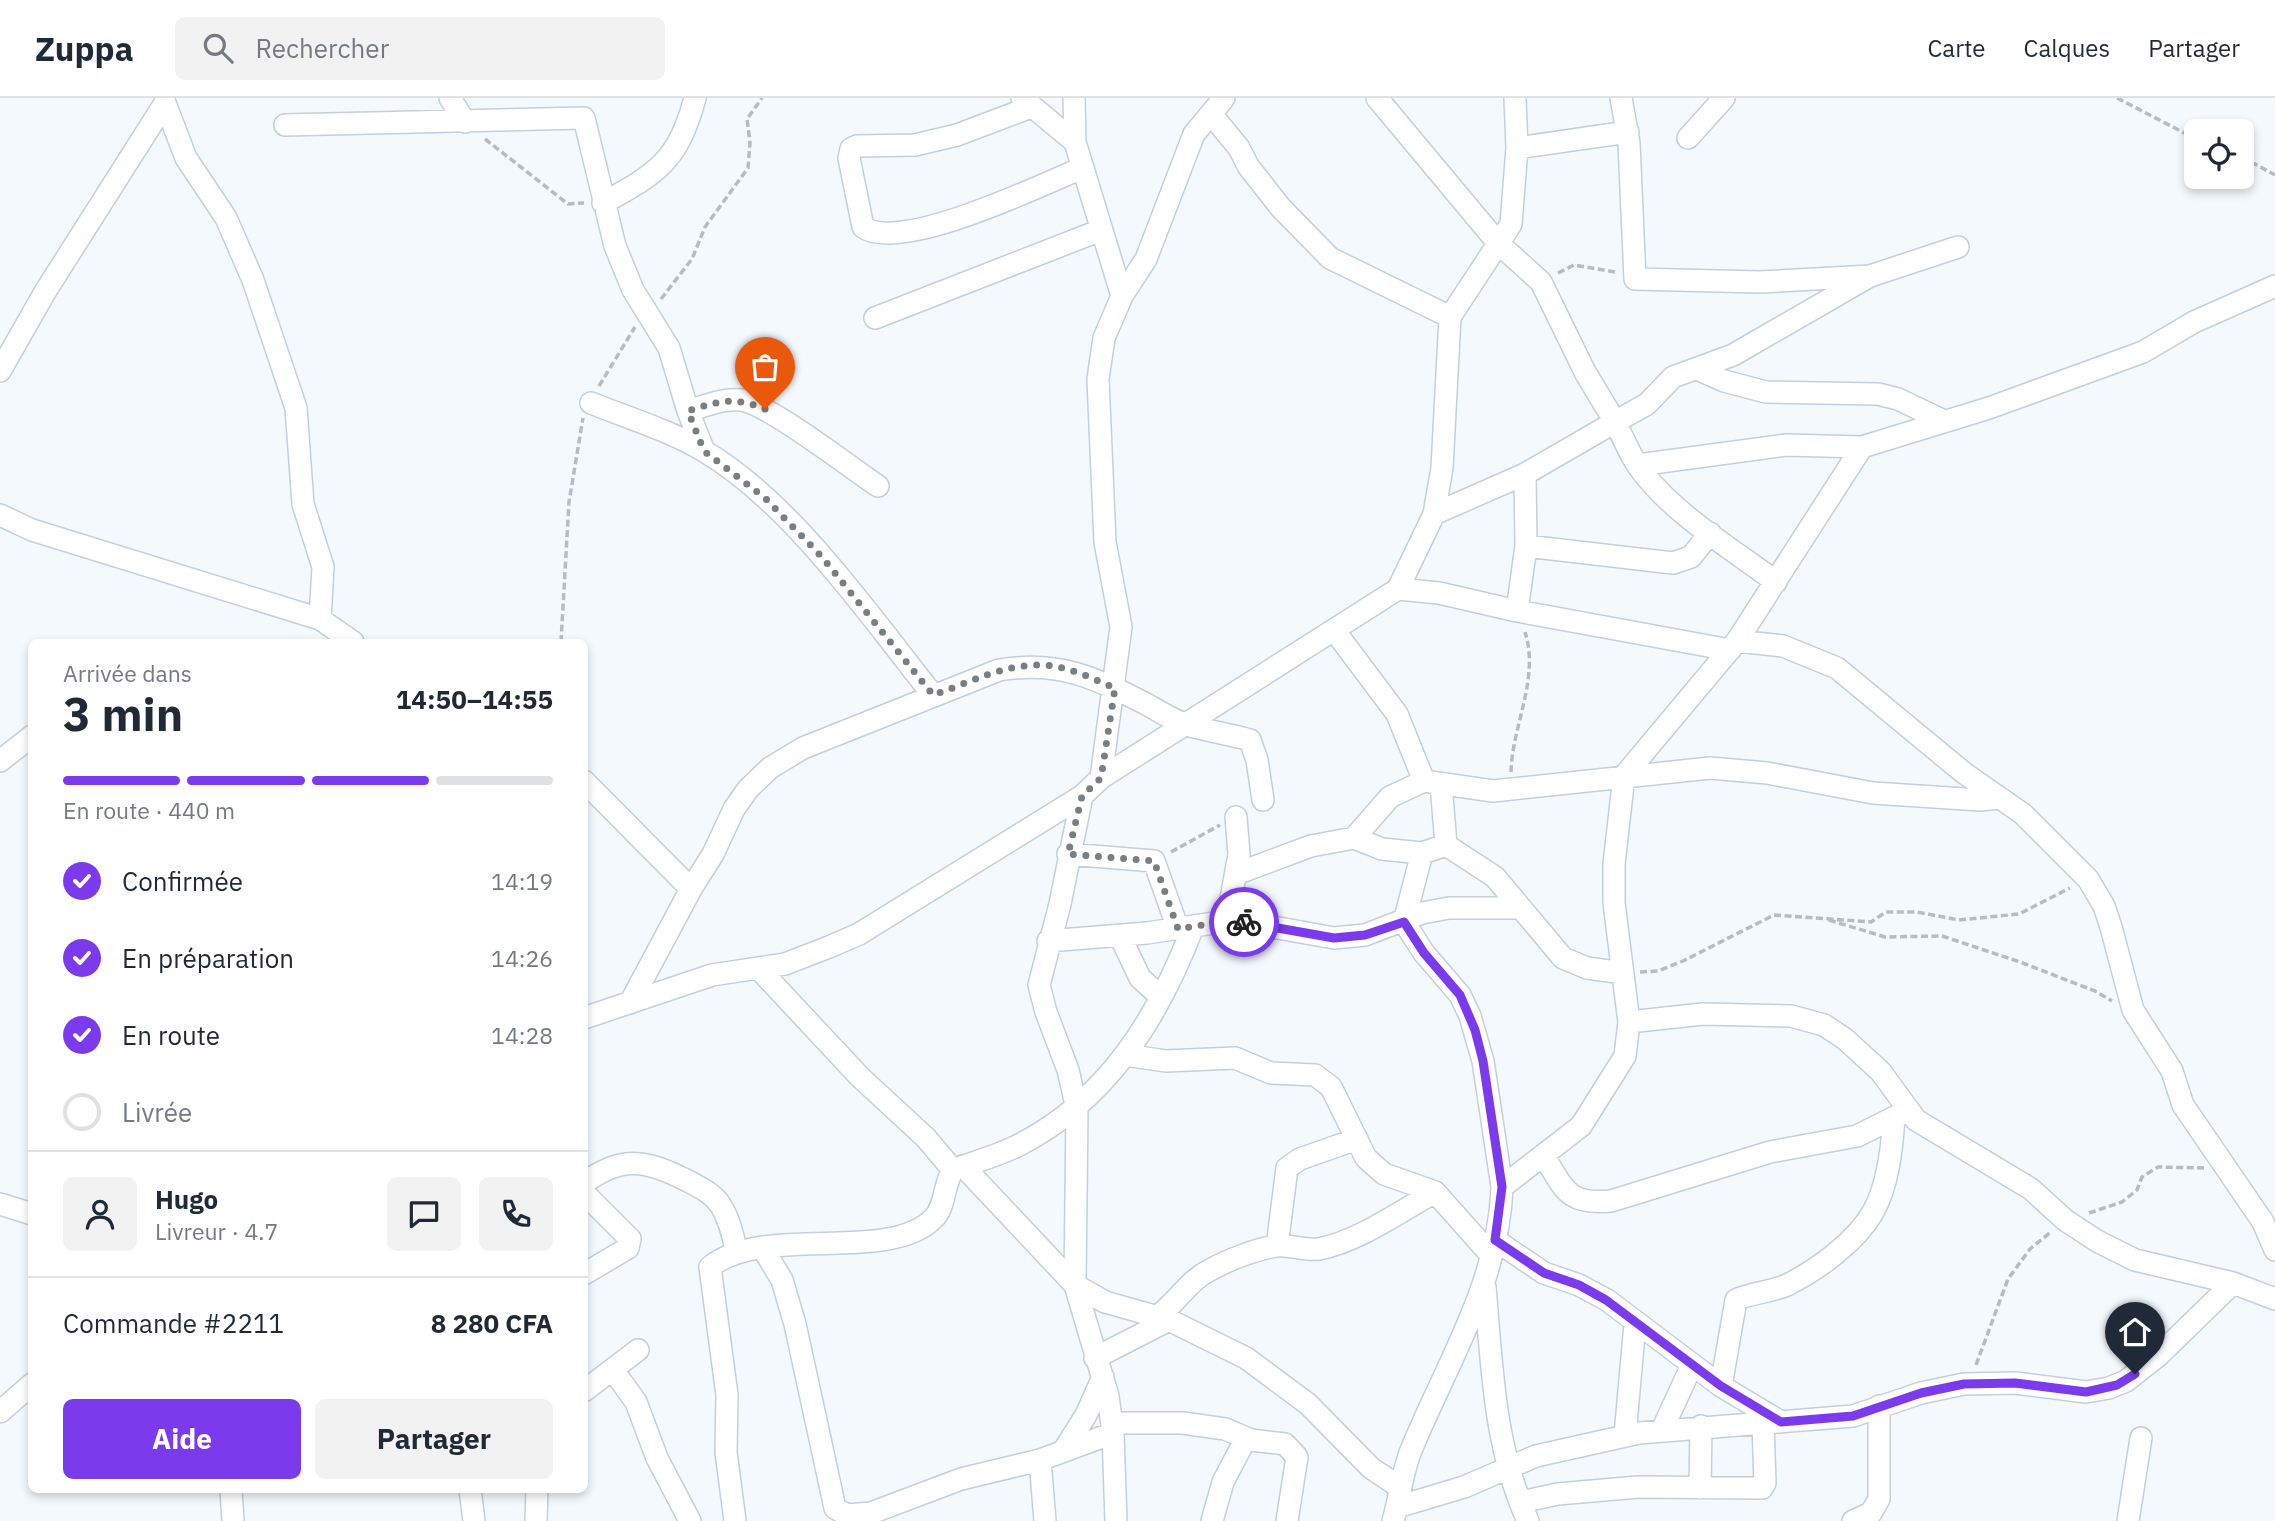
<!DOCTYPE html>
<html lang="fr">
<meta charset="utf-8">
<style>
:root{--surface:#fff;--page:#f2f2f3;--text:#1f2937;--muted:#747a83;--line:#e0e1e3;--accent:#7c3aed}
body{margin:0;font-family:"IBM Plex Sans",sans-serif;background:var(--page);color:var(--text);height:100vh;display:flex;flex-direction:column;font-size:26px;white-space:nowrap}
*{box-sizing:border-box;margin:0}
p{font-size:23px;color:var(--muted)}
.icon{flex:none;width:38px;height:38px;fill:none;stroke:currentColor;stroke-width:2;stroke-linecap:round;stroke-linejoin:round}
.map{position:relative;flex:1;overflow:hidden}
.details{position:absolute;left:28px;top:541px;width:560px;height:854px;display:flex;flex-direction:column;background:var(--surface);border-radius:10px;box-shadow:0 4px 10px #0003}
.details>*{flex:none}
.controls{position:absolute;left:2184px;top:21px;display:grid;gap:14px}
.controls a{display:grid;place-items:center;width:70px;height:70px;border-radius:10px;background:var(--surface);box-shadow:0 4px 10px #0003;font-size:35px}
.pin{position:absolute;display:grid;place-items:center;width:60px;height:60px;color:#fff;margin:-72px -30px;border-radius:50% 50% 50% 0;rotate:-45deg;box-shadow:0 0 7px #0007}
.pin .icon{rotate:45deg}
.courier{position:absolute;display:grid;place-items:center;width:70px;height:70px;margin:-35px;border:5px solid #7c3aed;border-radius:50%;background:#fff;color:#222;box-shadow:0 2px 9px #0007}
.headline em{font-style:normal;font-weight:700}
.headline div{display:flex;flex-direction:column-reverse}
.headline{display:flex;align-items:center;justify-content:space-between;height:119px;padding:0 35px}
h1{font-size:46px;font-weight:700;line-height:52px}
.bar{display:grid;grid-template-columns:repeat(4,1fr);gap:10px 7px;align-content:center;height:84px;padding:0 35px}
.bar i{height:9px;border-radius:5px;background:var(--line)}
.bar .active{background:var(--accent)}
.bar p{grid-column:span 4}
.line{display:flex;align-items:center;gap:18px;padding:0 35px;border-top:2px solid var(--line)}
.line div{flex:1}
.round{display:grid;place-items:center;flex:none;width:74px;height:74px;border-radius:10px;background:var(--page)}
ol{padding:0 35px;list-style:none}
li{display:flex;align-items:center;gap:21px;height:77px}
li p{margin-inline-start:auto}
li .icon{padding:7px;border-radius:50%;background:var(--accent);color:#fff;stroke-width:4}
li:last-child{color:var(--muted)}
li i{width:38px;height:38px;border:4px solid var(--line);border-radius:50%}
.action{display:flex;gap:14px;margin-top:auto;padding:14px 35px}
.action a{flex:1;height:80px;border-radius:10px;background:var(--accent);color:#fff;font-size:28px;font-weight:700;line-height:80px;text-align:center}
.action a+a{background:var(--page);color:var(--text)}
header{display:flex;align-items:center;gap:42px;box-sizing:border-box;height:98px;padding:0 35px;background:var(--surface);border-bottom:2px solid var(--line)}
header strong{font-size:33px}
nav{display:flex;gap:38px;margin-inline-start:auto;font-size:24px}
.search{width:490px;height:63px;background:var(--page);display:flex;align-items:center;gap:18px;box-sizing:border-box;padding:0 24px;border-radius:10px;color:var(--muted);font-size:26px}
.map>svg:first-child{display:block}
.lines{fill:none;stroke-linecap:round;stroke-linejoin:round}
.minor-casing{stroke:#c4cfdd;stroke-width:24}
.path{stroke:#b7bcc1;stroke-width:3.5;stroke-dasharray:7 3.5;stroke-linecap:butt}
.minor{stroke:#fff;stroke-width:21}
.done{stroke:#787e82;stroke-width:7;stroke-dasharray:0 12.6}
.route{stroke:#7c3aed;stroke-width:9}
</style>
<header>
<strong>Zuppa</strong>
<div class="search"><svg class="icon" aria-label="search" viewBox="0 0 24 24"><circle cx="10" cy="10" r="6"/><path d="M15 15l6 6"/></svg>Rechercher</div>
<nav><a>Carte</a><a>Calques</a><a>Partager</a></nav>
</header>
<div class="map">
<svg width="2275" height="1423" viewBox="0 0 2275 1423">
<rect width="100%" height="100%" fill="#f4f9fe"/>
<g class="lines">
<defs>
<path id="minor" d="M450,0l15,24
M1022,0l53,44
M1074,0l1,44 47,154
M1377,0l121,145 43,39 44,90 30,50 32,-18 26,-27 60,-22 137,-79
M1621,0l8,45 6,136 125,3 110,-6 88,-29
M165,5l21,55 40,60 27,62 43,128 7,96 20,63 -3,52
M1031,9l-74,28 -42,10 -58,1 -6,3 -2,9 14,69c36,27 178,-42 219,-59
M1211,16l28,34 9,18 33,42 49,50 120,59
M285,27l299,-7 31,128 18,44 36,58 19,63 16,40
M1688,40l36,-40
M1517,50l111,-16
M603,105c55,-30 75,-42 92,-105
M875,220l226,-88
M1697,271l27,12 42,11 112,2 20,5 46,22
M0,273l45,-79 120,-189
M591,305c37,15 78,27 113,48 88,52 165,164 229,244
M688,313c17,-5 35,-13 53,-11 26,3 110,68 137,86
M1638,367l148,-20 76,2 127,-39 154,-56 51,-30 81,-36
M1434,416l91,-40 90,-52c8,15 14,31 23,44 32,46 94,83 138,116
M0,417l32,15 288,89 33,23
M1526,448l147,17 18,-6 19,-24
M1398,491l36,-75 8,-46 8,-151 61,-93 6,-76 -2,-50
M1517,513l9,-65 -1,-72
M1334,532l63,84 27,67
M1737,543l46,5 54,22 127,105 59,41 65,65 16,27 7,21 22,83 39,61 11,34 80,117 12,28
M0,663l32,-25
M1101,680l20,-151 -16,-85 -7,-163 6,-41 18,-42 24,-37 48,-125 30,-36
M584,683l107,108
M1441,686l5,61
M1082,698l-22,108 -21,81 7,27 22,58 9,39 -2,176 33,111 5,37 3,88
M1354,740l36,-41 34,-16 69,10 217,-23 57,5 106,20 107,7 18,-2
M1422,755l24,-8 49,32 68,81 24,10 36,5
M1068,756l86,7 24,68
M1236,776l75,-28 43,-8 28,11 40,4 -18,69 20,31 36,42 10,21 13,45 19,126
M1227,823l12,-67 -3,-37
M1120,838l20,42 21,19
M1048,843l99,-8 87,-13 100,18 31,-3 57,-22 27,-5h69
M759,871l101,108 66,61 27,32
M630,905l61,-114 22,-35 21,-45 14,-20 22,-21 33,-20 196,-78c61,-10 96,8 149,35 12,7 25,15 39,20 20,6 42,9 63,15l7,20 6,40
M584,920l128,-43 73,-11 44,-17 30,-13 223,-138 19,-18 297,-189 41,4 78,18 213,39
M1629,924l74,-8 88,2 33,9 21,14 36,33 35,48 115,69 34,31 32,21 38,19 98,23 42,16
M1125,957l41,6 69,-3 36,15 44,2 16,12 35,71 18,16 51,18 56,63
M1543,1057c22,34 23,50 68,46l159,-49 87,-16 50,-25
M963,1068l112,119 30,17 64,18 77,38 62,46 63,64 30,20
M584,1085c38,-28 62,-23 102,-3 13,7 27,13 35,26 9,14 12,31 16,47
M584,1095l46,46 -2,9 -44,26
M0,1106l32,10
M1495,1142l49,33 35,12 28,15 114,86 60,36
M1277,1148l10,-78 13,-9 57,-20
M762,1149l20,33 13,44 40,184 12,7 24,-2 90,-34 79,-19 73,-27
M1485,1189c7,80 9,160 43,234
M1158,1218c19,-14 31,-36 52,-46 18,-10 46,-21 66,-24 13,-2 28,5 43,3 40,-8 80,-37 116,-57
M1095,1260l74,-38
M613,1272l23,32 21,56 33,63
M1721,1288l15,-86c7,-5 38,-9 51,-15 30,-15 69,-43 86,-73 15,-26 19,-64 21,-94
M584,1293l54,-41
M0,1314l32,-28
M1112,1325h71l42,6 26,11 34,4 12,13 -10,64
M1662,1332l30,-65
M1625,1337l10,-111
M1064,1352l22,-35 17,-38
M1040,1362l5,61
M1700,1390l1,-62
M470,1391l4,32
M231,1392l2,31
M1520,1404l38,-8 80,-7 124,1 3,-5 -2,-60
M1397,1409l67,-20 72,-31 103,-23 214,-17 68,-23 43,-9 51,-1 71,9 23,-4 17,-7 33,-26 74,-72
M536,1423l1,-32
M735,1423l-9,-69 1,-57 -17,-128c54,-44 177,-3 223,-48 13,-12 10,-34 20,-49 21,-8 44,-14 64,-24 90,-45 141,-128 176,-219
M1212,1423l11,-39 23,-44
M1393,1423c7,-24 9,-50 19,-73 35,-85 87,-166 90,-261l79,-61 44,-70 4,-34 -15,-119v-39l10,-88 113,-135 125,-194
M1853,1423l18,-8 8,-14v-93
M2128,1423l13,-83"/>
</defs>
<use href="#minor" class="minor-casing"/>
<path class="path" d="M2117,0l79,41
M485,41l83,65 16,-1
M2242,59l33,18
M1558,175l16,-8 41,7
M661,201l31,-40 13,-32 43,-59 2,-25 -3,-24 15,-21
M599,288l36,-59
M561,544l8,-140 14,-84
M1511,674c1,-46 29,-94 14,-140
M1171,754l49,-27
M1829,822l56,17 57,-1 78,26 75,29 17,10
M1640,874l18,-1 25,-10 91,-46 97,7 15,-10h31l42,8 60,-6 51,-26
M2089,1115l33,-11 15,-12 5,-13 16,-10 46,1
M1976,1267l32,-86 22,-30 22,-18"/>
<use href="#minor" class="minor"/>
</g>
<g class="lines">
<path class="done" d="M765,311c-32,-13 -45,-8 -77,2l16,40 61,47 57,59 111,138c39,-13 78,-35 120,-29 21,3 42,14 62,22l-14,90 -19,18 -14,58 86,7 24,68 56,-9 10,2"/>
<path class="route" d="M1244,824l90,16 31,-3 39,-13 20,31 36,42 15,35 8,31 19,126 -7,53 49,33 35,12 27,15 115,86 60,36 72,-6 68,-23 43,-9 51,-1 71,9 31,-7 18,-11"/>
</g>
</svg>
<div class="controls">
<a><svg class="icon" aria-label="locate" viewBox="0 0 24 24"><circle cx="12" cy="12" r="6"/><path d="M12 2v4M12 18v4M2 12h4M18 12h4"/></svg></a>
</div>
<div class="pin" style="left:765px;top:311px;background:#ea580c"><svg class="icon" aria-label="bag" viewBox="0 0 24 24"><path d="M5 8h14l-1 12H6zM9 8a3 3 0 0 1 6 0"/></svg></div>
<div class="pin" style="left:2135px;top:1276px;background:#1f2937"><svg class="icon" aria-label="home" viewBox="0 0 24 24"><path d="M3 11l9-7 9 7M6 9v11h12V9"/></svg></div>
<div class="courier" style="left:1244px;top:824px"><svg class="icon" aria-label="bike" viewBox="0 0 24 24"><circle cx="6" cy="16" r="4"/><circle cx="18" cy="16" r="4"/><path d="M6 16l4-8h5l3 8M10 8l3 8H6M13 5h3"/></svg></div>
<section class="details">
<div class="headline"><div><h1>3 min</h1><p>Arrivée dans</p></div><em>14:50–14:55</em></div>
<div class="bar"><i class="active"></i><i class="active"></i><i class="active"></i><i></i><p>En route · 440 m</p></div>
<ol>
<li><svg class="icon" aria-label="check" viewBox="0 0 24 24"><path d="M5 12l5 5 9-10"/></svg>Confirmée<p>14:19</p></li>
<li><svg class="icon" aria-label="check" viewBox="0 0 24 24"><path d="M5 12l5 5 9-10"/></svg>En préparation<p>14:26</p></li>
<li><svg class="icon" aria-label="check" viewBox="0 0 24 24"><path d="M5 12l5 5 9-10"/></svg>En route<p>14:28</p></li>
<li><i></i>Livrée</li>
</ol>
<div class="line" style="height:126px"><a class="round"><svg class="icon" aria-label="person" viewBox="0 0 24 24"><circle cx="12" cy="8" r="4"/><path d="M4 21q1-7 8-7t8 7"/></svg></a><div><b>Hugo</b><p>Livreur · 4.7</p></div><a class="round"><svg class="icon" aria-label="chat" viewBox="0 0 24 24"><path d="M4 5h16v11H9l-5 4z"/></svg></a><a class="round"><svg class="icon" aria-label="phone" viewBox="0 0 24 24"><path d="M5 4h4l2 5-3 2q2 4 5 5l2-3 5 2v4C11 20 4 13 5 4z"/></svg></a></div>
<div class="line" style="height:91px"><div>Commande #2211</div><b>8 280 CFA</b></div>
<div class="action"><a>Aide</a><a>Partager</a></div>
</section>
</div>
